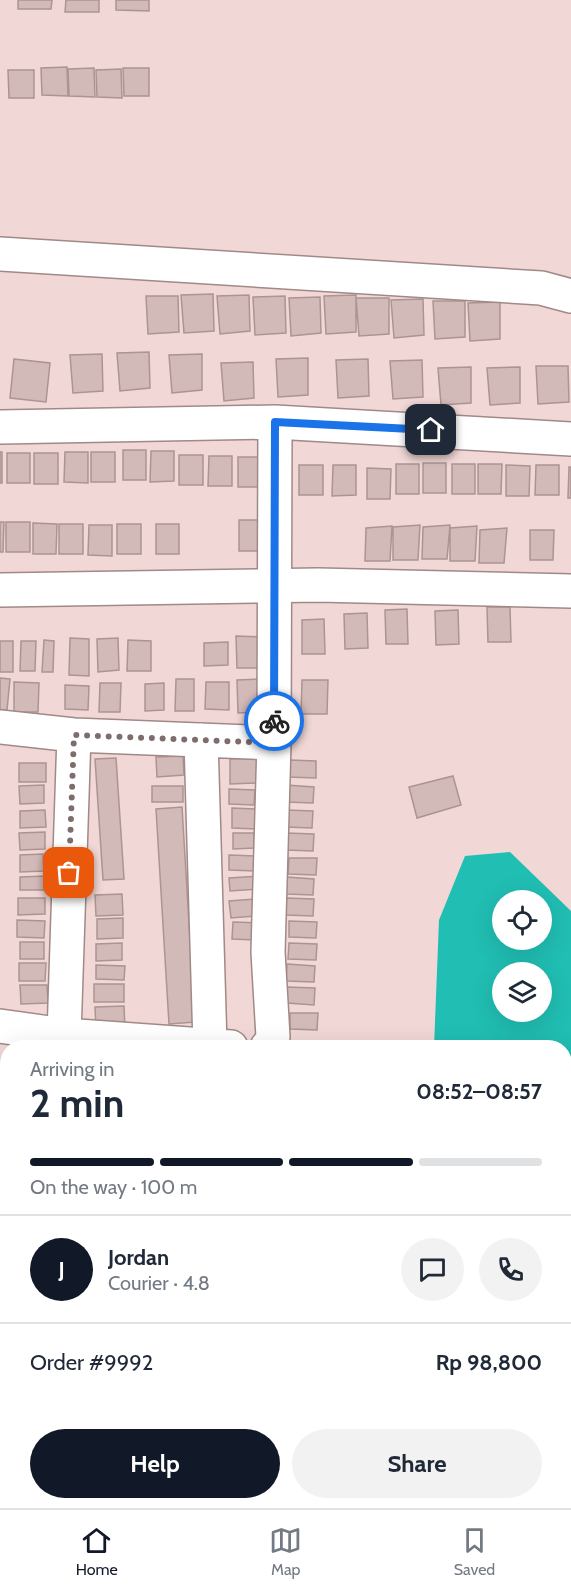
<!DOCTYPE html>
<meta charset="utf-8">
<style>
:root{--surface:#fff;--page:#f2f2f3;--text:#1f2937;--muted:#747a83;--line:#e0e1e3;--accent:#111827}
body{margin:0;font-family:Cabin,sans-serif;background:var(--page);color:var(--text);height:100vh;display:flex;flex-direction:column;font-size:22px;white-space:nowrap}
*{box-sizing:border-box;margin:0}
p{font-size:20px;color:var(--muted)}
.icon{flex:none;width:33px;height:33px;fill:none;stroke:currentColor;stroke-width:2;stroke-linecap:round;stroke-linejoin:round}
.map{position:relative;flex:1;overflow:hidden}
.sheet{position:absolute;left:0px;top:1040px;width:572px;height:470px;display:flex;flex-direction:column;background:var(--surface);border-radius:24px 24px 0 0;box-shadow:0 6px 24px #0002}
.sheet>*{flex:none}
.tools{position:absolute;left:492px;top:890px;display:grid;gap:12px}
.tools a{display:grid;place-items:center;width:60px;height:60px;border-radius:50%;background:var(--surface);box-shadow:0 6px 24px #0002;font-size:30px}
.pin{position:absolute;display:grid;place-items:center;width:51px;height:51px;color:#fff;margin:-26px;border-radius:12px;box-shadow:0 3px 9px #0006}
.courier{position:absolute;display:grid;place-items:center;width:60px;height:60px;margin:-30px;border:4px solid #1a73e8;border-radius:50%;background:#fff;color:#222;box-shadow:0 2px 8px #0007}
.summary em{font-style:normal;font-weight:700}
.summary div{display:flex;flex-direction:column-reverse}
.summary{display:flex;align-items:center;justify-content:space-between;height:102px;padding:0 30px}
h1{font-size:39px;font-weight:700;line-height:45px}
.bar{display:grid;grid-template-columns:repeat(4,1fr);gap:9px 6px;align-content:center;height:72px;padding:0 30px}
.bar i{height:8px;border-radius:4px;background:var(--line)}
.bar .on{background:var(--accent)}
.bar p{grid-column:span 4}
.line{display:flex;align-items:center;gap:15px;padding:0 30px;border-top:2px solid var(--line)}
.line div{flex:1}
.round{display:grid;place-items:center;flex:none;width:63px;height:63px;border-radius:32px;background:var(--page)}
.primary-button{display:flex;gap:12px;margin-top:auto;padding:12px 30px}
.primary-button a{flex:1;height:69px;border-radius:36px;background:var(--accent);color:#fff;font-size:24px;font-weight:700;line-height:69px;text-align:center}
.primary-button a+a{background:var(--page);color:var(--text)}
.tab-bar{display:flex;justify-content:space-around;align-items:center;height:84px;border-top:2px solid var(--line);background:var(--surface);font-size:16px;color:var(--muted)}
.tab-bar a{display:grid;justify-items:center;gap:3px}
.tab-bar .on{color:var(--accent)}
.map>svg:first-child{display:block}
.water{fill:#21beb3;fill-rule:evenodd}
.building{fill:#d2bab8;stroke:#ac9492;stroke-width:1.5}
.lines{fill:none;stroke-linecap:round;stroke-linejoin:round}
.minor-casing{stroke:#a08987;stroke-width:36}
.minor{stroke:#fff;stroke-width:33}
.done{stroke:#7d6d6d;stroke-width:6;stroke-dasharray:0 10.8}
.route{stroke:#1a73e8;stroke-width:8}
</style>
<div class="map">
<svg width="571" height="1508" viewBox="0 0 571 1508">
<rect width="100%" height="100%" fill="#f1d8d6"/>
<path class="water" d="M510,852l61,59v360l-7,-18v-206h-130l5,-127 26,-64zM502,900h40v39h-40zM502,972h40v39h-40z"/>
<path class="building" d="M18,0h34l-1,9h-33z
M66,0h33v12h-34z
M116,0h33v11l-33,-1z
M67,67l1,29 -26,-1 -1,-27z
M94,68l1,29 -26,-1 -1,-27z
M123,68h26v28h-25z
M121,69l1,29 -25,-1 -1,-27z
M8,70h26v28h-25z
M213,294l1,37 -30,2 -3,-38z
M249,295l1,36 -30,3 -3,-38z
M356,295v37l-30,2 -2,-38z
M146,296h32l1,36 -31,2z
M285,296l1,37 -31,2 -2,-38z
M320,297l1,36 -30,3 -2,-38z
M356,298h33v36l-30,2z
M423,299l1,36 -30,3 -3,-38z
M433,301h32v36l-30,2z
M500,302v37l-30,2 -2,-38z
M149,352l1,36 -30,3 -3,-38z
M102,354l1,37 -30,2 -3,-38z
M202,354v36l-30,3 -3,-38z
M308,358v37l-30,2 -2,-38z
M14,359l36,4 -4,39 -36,-4z
M368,359l1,37 -31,2 -2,-38z
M422,360l1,37 -30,2 -3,-38z
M253,362l1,36 -30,3 -3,-38z
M536,366h32l1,36 -31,2z
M471,367v36l-30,2 -3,-37z
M520,367v36l-30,2 -3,-37z
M123,450h23v30h-23z
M151,451h23v30l-24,1z
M0,452h2v31h-2z
M65,452h23v31l-24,-1z
M91,452h24v30h-24z
M7,453h23v30h-23z
M34,453h24v31h-24z
M179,455h24v30h-24z
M209,456h23v30h-24z
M238,457h23v30h-23z
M423,463h23v30h-23z
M396,464h23v30h-23z
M452,464h23v30h-23z
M478,464h24l-1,30h-23z
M299,465h24v30h-24z
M333,465h23v30l-24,1z
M506,465l24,1 -1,30h-23z
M536,465h23v30h-24z
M569,467h2v31h-3z
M367,468l24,1 -1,30h-23z
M239,520h24v31h-24z
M0,522h4l-1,30h-3z
M6,522h24v30h-24z
M33,523l24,1 -1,30h-23z
M59,524h24v30h-24z
M117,524h24v30h-24z
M156,524h23v30h-23z
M89,525h23v31l-24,-1z
M420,525l-2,35h-25v-33z
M450,525l-3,34h-25l1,-32z
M392,526l-2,35h-25l1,-33z
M477,526l-2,35h-25v-33z
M507,528l-3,35h-25l1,-33z
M530,530h24l-1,30h-23z
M487,607h23l1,35h-23z
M407,609l1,35h-22l-1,-34z
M458,610l1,34 -23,1 -1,-34z
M367,613l1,35 -23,1 -1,-35z
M324,619l1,35h-23v-34z
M236,636l29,1v31h-28z
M70,638l19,1v37l-20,-1z
M118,638l1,32 -21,2 -1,-33z
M44,640l10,1 -1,31h-11z
M128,640l23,1v30h-24z
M0,641h13v31h-13z
M21,641h15l-1,30h-15z
M228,642v23l-24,1v-23z
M0,678l10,1 -3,31h-7z
M176,679h18v32h-19z
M264,679l1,33 -27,1 -1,-33z
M302,680h26l-1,34h-26z
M14,682l25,1 -1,29h-24z
M206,682h23v28l-24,-1z
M100,683h21l-1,29h-21z
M164,683v27l-19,1v-27z
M65,685l24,1 -1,24 -23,-1z
M183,756l1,19 -27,2 -1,-20z
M116,758l8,121 -21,1 -8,-121z
M258,758l1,25 -29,1v-25z
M289,760l27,1v17l-28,-1z
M19,763h27v19h-27z
M453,776l8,29 -44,13 -8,-31z
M44,785v18l-24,1 -1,-18z
M286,785l28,2 -1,16 -28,-1z
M152,786h31v16h-31z
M229,789l26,1 -1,15 -25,-1z
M182,807l13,215 -26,2 -13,-215z
M232,808l27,1v20l-27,-1z
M45,810l1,17 -26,1v-17z
M286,810l27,1 -1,17 -27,-1z
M45,832v17l-25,1 -1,-17z
M233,833h21v15l-21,1z
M286,833l28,1 -1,17 -28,-1z
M43,854l1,17 -24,1v-17z
M229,855l28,1 -1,15 -27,-1z
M289,858h28l-1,17 -28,-1z
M46,876v14h-26v-13z
M259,876l2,13 -31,2 -1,-13z
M287,877l27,2 -1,16 -27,-1z
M122,894l1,21 -27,1 -1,-21z
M18,898h27v16l-27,1z
M286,898l28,1 -1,17 -28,-1z
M255,899l1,17 -25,2 -2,-17z
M123,918v20l-26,1v-20z
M17,920l28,1 -1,17 -27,-1z
M289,921l28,1 -1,16 -27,-1z
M233,922l27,1 -1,17 -27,-1z
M20,942h24v17h-24z
M122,943v17l-26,1v-17z
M289,943l28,1 -1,16 -28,-1z
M19,963h27l-1,18h-26z
M287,964l28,2 -1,16 -28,-1z
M96,965l29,1 -1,14 -28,-1z
M94,984h30v18h-30z
M20,985h27l1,18 -27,1z
M287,987l28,1 -1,17 -27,-2z
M124,1006l1,23 -29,1 -1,-23z
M290,1013h28l-1,17 -27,-1z
M0,1260h8v60l-8,-1z
M0,1380h8v38l-8,1z
M28,1502h32l1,6h-33z
M64,1502h31v6h-31z
M310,1502h49v6h-50z"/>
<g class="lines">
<defs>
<path id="minor" d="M0,254l541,34 30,8
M275,422l296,17
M0,427l275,-5 -1,321 -6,209 5,85 -2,6 -4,4
M0,590l318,-5 253,6
M0,727l74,8 200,8
M201,740l9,305
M0,1026l64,9 167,12
M64,1035l10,-300
M111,1508v-6"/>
</defs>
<use href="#minor" class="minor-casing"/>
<use href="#minor" class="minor"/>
</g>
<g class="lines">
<path class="done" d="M69,873l5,-138 200,8v-22"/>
<path class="route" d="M274,721l1,-299 156,8"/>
</g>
</svg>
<div class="tools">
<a><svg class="icon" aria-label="locate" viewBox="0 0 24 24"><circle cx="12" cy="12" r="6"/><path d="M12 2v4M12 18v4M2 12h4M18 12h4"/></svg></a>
<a><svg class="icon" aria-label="layers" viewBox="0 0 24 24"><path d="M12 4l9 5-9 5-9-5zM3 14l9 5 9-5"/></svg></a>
</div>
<div class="pin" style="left:69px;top:873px;background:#ea580c"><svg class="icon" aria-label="bag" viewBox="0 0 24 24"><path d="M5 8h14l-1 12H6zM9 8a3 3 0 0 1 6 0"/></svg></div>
<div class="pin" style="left:431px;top:430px;background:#1f2937"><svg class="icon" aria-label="home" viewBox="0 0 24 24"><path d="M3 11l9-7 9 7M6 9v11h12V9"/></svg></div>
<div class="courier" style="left:274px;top:721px"><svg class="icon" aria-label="bike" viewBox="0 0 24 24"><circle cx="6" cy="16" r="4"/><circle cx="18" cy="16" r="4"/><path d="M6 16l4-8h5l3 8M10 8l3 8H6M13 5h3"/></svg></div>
<section class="sheet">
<div class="summary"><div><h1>2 min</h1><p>Arriving in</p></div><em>08:52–08:57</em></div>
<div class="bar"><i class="on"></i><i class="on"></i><i class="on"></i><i></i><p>On the way · 100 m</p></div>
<div class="line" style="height:108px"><b class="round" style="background:var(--accent);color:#fff">J</b><div><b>Jordan</b><p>Courier · 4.8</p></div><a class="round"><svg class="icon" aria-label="chat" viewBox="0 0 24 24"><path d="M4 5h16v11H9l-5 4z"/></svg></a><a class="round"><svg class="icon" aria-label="phone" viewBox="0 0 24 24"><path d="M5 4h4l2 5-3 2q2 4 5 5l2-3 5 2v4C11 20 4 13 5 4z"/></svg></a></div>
<div class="line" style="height:78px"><div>Order #9992</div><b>Rp 98,800</b></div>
<div class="primary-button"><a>Help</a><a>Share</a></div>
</section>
</div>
<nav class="tab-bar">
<a class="on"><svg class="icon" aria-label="home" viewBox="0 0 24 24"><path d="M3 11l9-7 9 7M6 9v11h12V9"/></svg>Home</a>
<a><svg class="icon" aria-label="map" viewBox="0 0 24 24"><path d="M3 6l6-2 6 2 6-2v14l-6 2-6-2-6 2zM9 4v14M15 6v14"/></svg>Map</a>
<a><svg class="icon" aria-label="saved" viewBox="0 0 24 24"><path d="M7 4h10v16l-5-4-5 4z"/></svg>Saved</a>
</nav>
